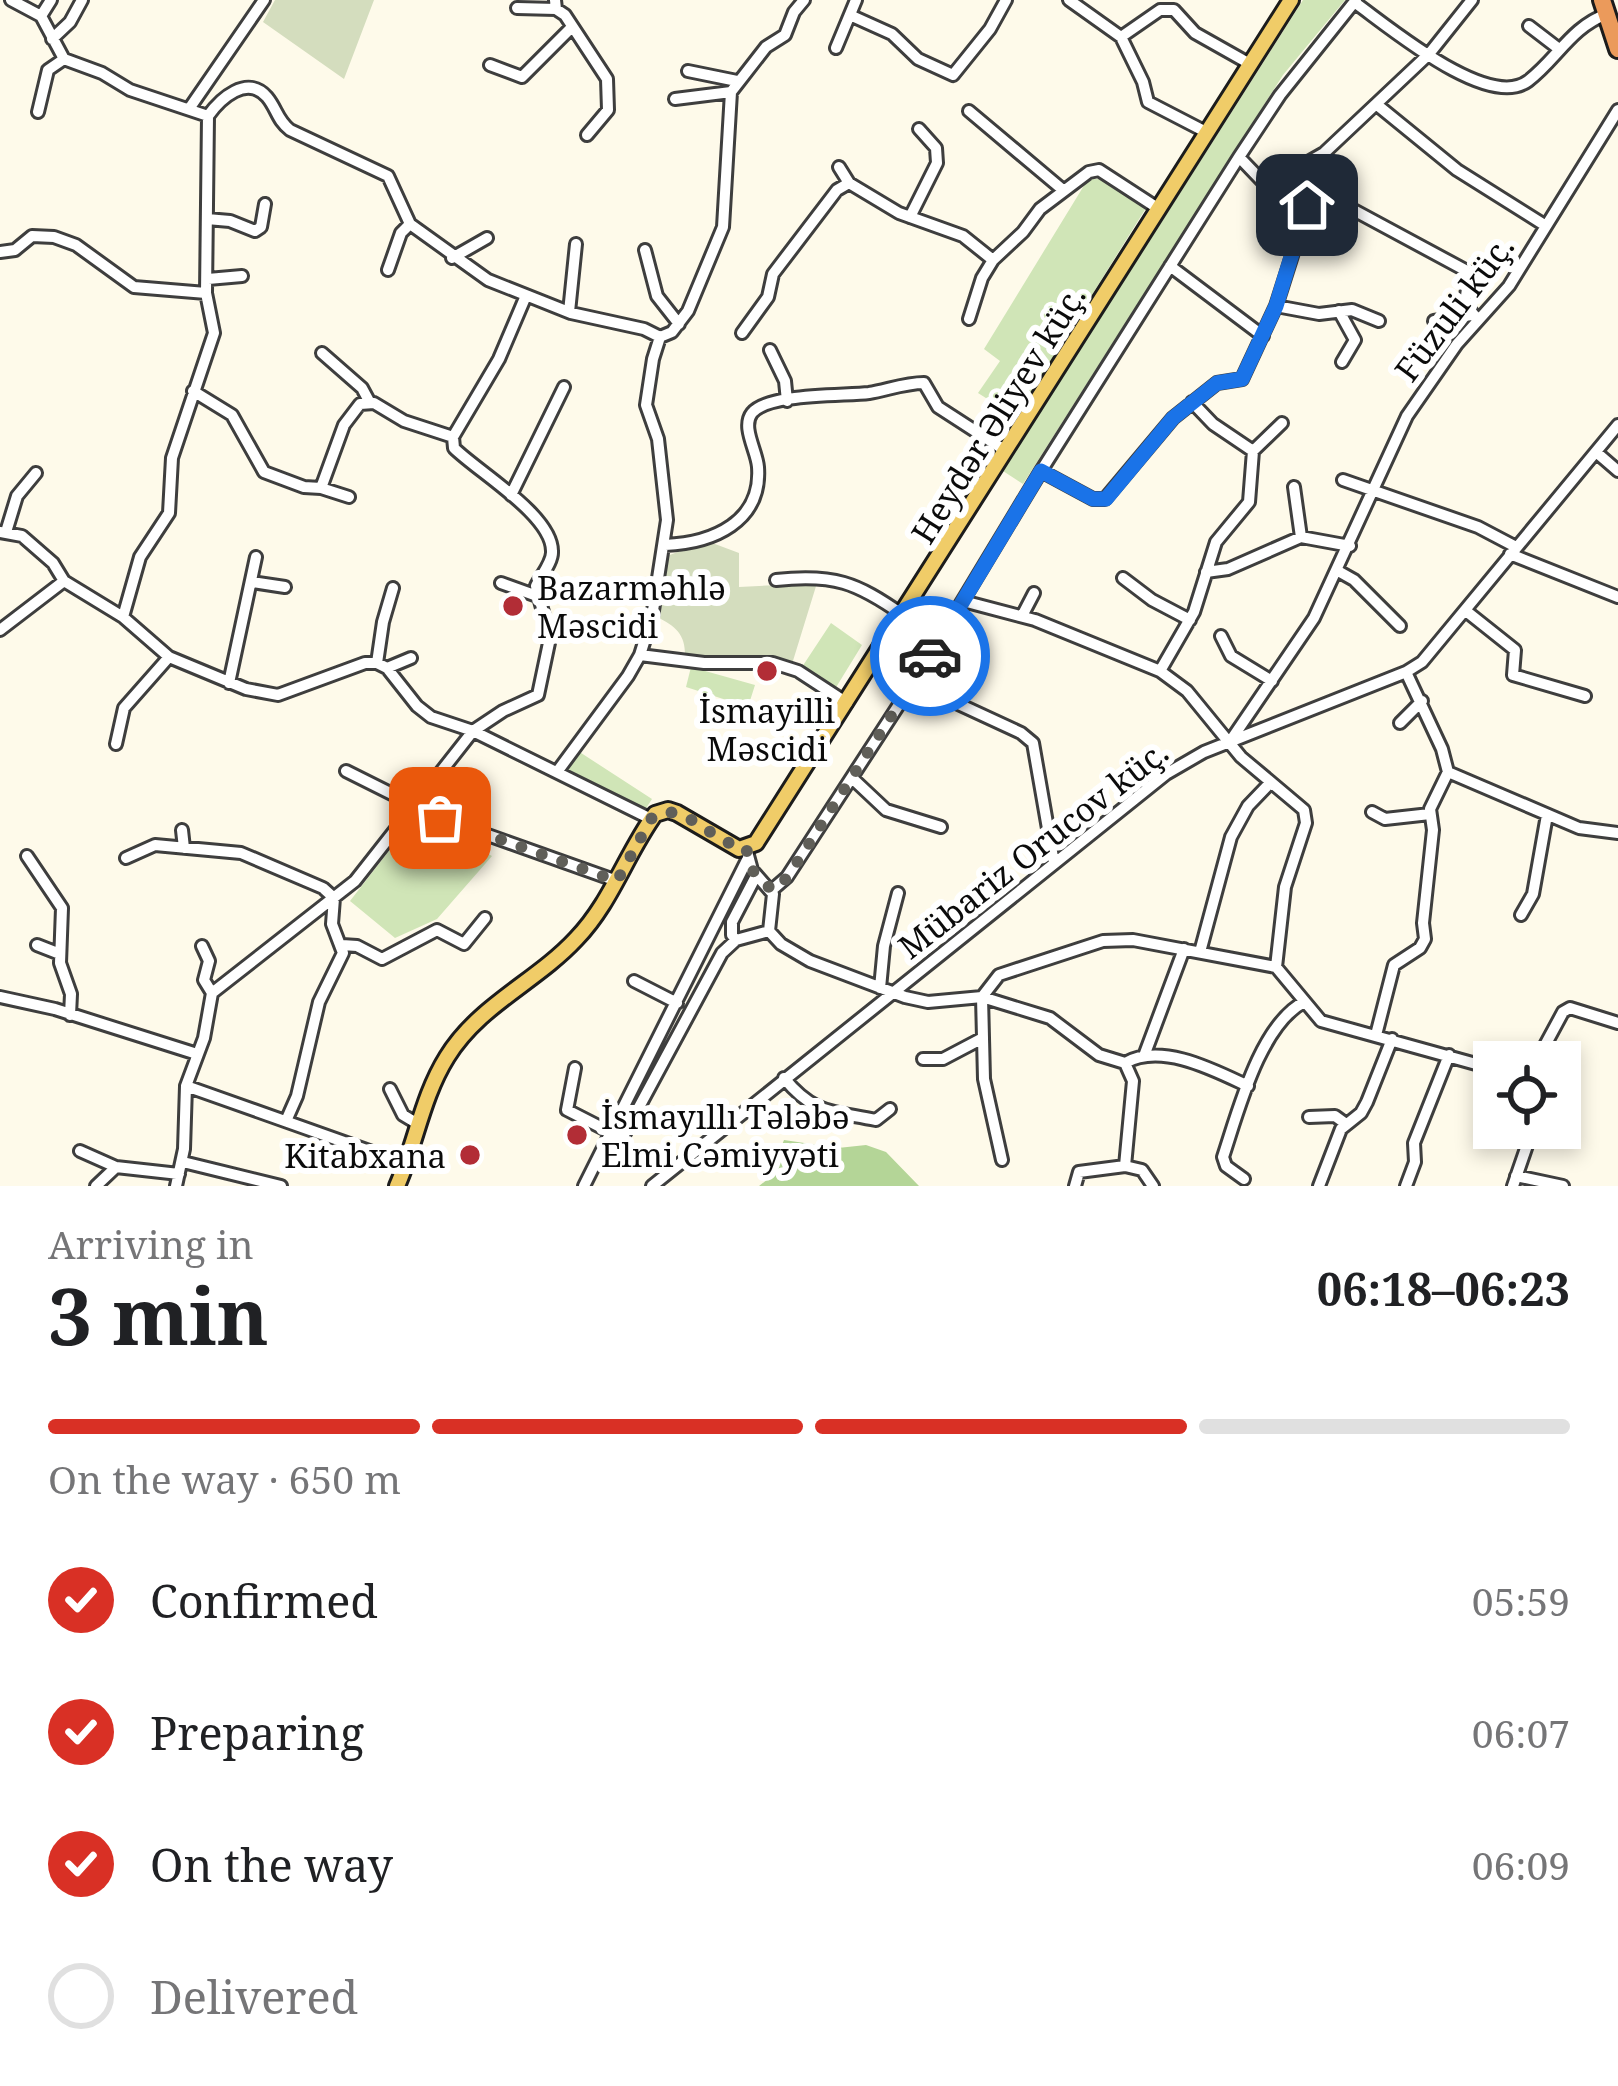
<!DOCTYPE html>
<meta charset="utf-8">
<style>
:root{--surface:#fff;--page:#f2f2f2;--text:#202124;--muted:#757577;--line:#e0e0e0;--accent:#d93025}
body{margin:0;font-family:"Noto Serif",serif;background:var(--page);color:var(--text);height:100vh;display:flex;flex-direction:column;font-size:45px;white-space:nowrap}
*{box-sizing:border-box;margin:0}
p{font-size:39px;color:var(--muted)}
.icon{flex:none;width:66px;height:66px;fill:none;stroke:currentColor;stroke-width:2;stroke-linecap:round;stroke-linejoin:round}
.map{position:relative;height:1186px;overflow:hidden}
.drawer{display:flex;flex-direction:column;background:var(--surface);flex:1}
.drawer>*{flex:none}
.tools{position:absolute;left:1473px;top:1041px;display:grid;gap:24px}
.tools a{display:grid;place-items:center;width:108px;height:108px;border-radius:0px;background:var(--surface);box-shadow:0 6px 18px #0003;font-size:60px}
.pin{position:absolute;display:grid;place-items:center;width:102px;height:102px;color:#fff;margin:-51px;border-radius:24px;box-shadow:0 6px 18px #0006}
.courier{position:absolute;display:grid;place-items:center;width:120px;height:120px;margin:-60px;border:9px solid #1a73e8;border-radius:50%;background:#fff;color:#222;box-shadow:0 3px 15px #0007}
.summary em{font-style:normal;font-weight:700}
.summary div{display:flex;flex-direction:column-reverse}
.summary{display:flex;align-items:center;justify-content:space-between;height:204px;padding:0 48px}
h1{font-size:78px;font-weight:700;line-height:90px}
.bar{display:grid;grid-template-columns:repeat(4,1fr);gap:18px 12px;align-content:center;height:144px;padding:0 48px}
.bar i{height:15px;border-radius:9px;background:var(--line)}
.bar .active{background:var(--accent)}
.bar p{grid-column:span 4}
ol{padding:0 48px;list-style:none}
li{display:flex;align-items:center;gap:36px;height:132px}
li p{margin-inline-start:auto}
li .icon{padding:12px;border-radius:50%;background:var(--accent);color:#fff;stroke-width:4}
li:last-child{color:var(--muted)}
li i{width:66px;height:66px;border:6px solid var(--line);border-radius:50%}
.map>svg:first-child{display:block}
.green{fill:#d0e5b7}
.forest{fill:#b4d597}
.cemetery{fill:#d4ddbe}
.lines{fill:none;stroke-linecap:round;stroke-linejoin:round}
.minor-casing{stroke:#3e3e3e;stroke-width:16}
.major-casing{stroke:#1c1c1c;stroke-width:20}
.highway-casing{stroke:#1c1c1c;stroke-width:22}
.minor{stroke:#fff;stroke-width:10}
.major{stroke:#f0cc68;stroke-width:14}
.highway{stroke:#eb9a5b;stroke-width:16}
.done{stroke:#605f59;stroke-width:12;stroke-dasharray:0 21.6}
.route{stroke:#1a73e8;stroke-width:15}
.poi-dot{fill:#b22d36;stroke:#fff;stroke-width:4.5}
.labels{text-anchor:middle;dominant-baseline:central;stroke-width:12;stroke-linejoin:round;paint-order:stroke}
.street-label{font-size:33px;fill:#0b0b0b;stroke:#fff}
.poi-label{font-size:33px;fill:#0b0b0b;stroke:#fff;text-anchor:start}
</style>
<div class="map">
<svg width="1618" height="1186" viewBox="0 0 1618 1186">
<rect width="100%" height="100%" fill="#fefaea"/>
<path class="green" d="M1303,0h42l-62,75 -260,409 -20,-13z
M1088,179h12l46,29 -145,233 -27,-17 15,-24 -11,-7 22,-32 -16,-12z
M831,623l31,22 -27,44 -33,-22z
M691,667l64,18 -7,22 -62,-20z
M578,751l74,48 -7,11 -82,-39z
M416,816l76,40 -55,63 -42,19 -45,-37z"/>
<path class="forest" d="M784,1140l54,8 28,-3 20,7 33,34h-160l9,-7z"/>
<path class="cemetery" d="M275,0h99l-30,79 -81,-57z
M707,541l32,12v34l78,-4 -25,81h-10l-2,-6 -95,1c1,-24 -8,-32 -28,-42l10,-61z"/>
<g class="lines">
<defs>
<path id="minor" d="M11,0l30,16 23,43 38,14 28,17 78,26c12,-17 39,-42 59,-19 10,12 10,23 23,33l98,46 22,48 78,56 83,33 73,16 16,8 -7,22 -7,46 12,34 9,81 -15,97 -12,38 -12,21 -71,96
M555,0l1,9 9,6 42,64 1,31 -21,25
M1069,0l52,37 39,-27h14l21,23 55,31
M1354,2c34,24 134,109 174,79 29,-22 43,-54 79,-67
M517,8l39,1
M41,16l10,-16
M852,16l40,18 26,25 35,16 37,-46 16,-29
M1529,26l30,23
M1121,37l22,45 5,20 58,30
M52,39l18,-17 12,-22
M836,48l20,-48
M490,65l32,12 50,-50
M688,71l49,10
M675,99l56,-7
M1376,104l81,66 89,56
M189,109l75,-109
M969,111l94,79
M38,112l10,-42 16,-11
M1239,157l24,25 46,4 156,84 3,11 -3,23 13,16
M839,167l10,16
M1273,182l51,-29
M910,217l27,-54 -1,-15 -17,-19
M207,219l23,2 25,10 6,-4 4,-23
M645,250l12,46 22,28
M0,252l15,-2 17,-14 22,1 22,8 58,42 72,6
M452,258l35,-20
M1170,266l93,70
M388,270l13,-37 9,-9
M208,279l34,-3
M1276,306l43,8 33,-4 27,11
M1339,311l16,29 -13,22
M569,312l7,-68
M969,319l13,-41 11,-18 30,-28 17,-23 49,-37 10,-2 60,39
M1434,321l37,-6
M742,333l26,-36 5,-23 64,-84 12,-7 50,30 64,23 30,24
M660,337l12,-5 16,-21 35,-84 8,-135 35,-45 19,-12 9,-23 10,-12
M770,350l15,31 2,20
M322,353l40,35 7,13
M193,391l39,24 32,57 40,15 17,1 23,-63 16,-21 14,-1 30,18 49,16 46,-78 26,-61
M1253,451l29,-28
M1596,452l22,19
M1041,471l52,28h12l68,-81 44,-35 25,-4 34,-73 28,-88 5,-32 15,-33 105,-99 43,-54
M1343,480l135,47 38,20
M1294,487l7,50
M321,488l28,9
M511,495l53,-108
M0,532l22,4 31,27 11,18 59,36 46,40 77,32 32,6 87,-32h12l10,5 30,38 14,11 42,14 178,88
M6,532l11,-36 19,-23
M665,545c48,-2 97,-23 93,-78 -1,-16 -17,-40 -6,-54 16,-20 93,-17 117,-20 18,-3 36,-10 55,-10l14,24 68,44
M1510,554l108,43
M1338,571l16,9 46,46
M1206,572l22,-3 73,-32 49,9
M1123,578l29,22 38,20
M776,580c58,-6 80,2 127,35
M252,582l33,5
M501,583l36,13
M963,601l72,19 125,51 27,20 54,66 63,53 2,13 -21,64 -9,80
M1466,611l49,39 -2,25 72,21
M1022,616l12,-23
M123,617l17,-60 29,-44 3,-55 42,-125 -8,-40 2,-177
M0,630l64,-49
M1221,636l10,20 41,25
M640,655l64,8h69l25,8 49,32
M377,663l6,-41 10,-34
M387,668l24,-10
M1160,671l34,-59 22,-70 33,-40 4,-51 -40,-27 -21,-22
M1406,672l36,77 6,23 131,56 39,5
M229,683l27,-126
M913,683l108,50 12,10 21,120
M1400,723l22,-22
M1231,740l83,-122 93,-202 50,-72 52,-58 109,-176
M116,744l8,-36 45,-51
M346,771l94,47 177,63
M852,778l34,32 55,17
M1372,812l13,7 45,-5
M182,830l2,18
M746,848l6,22 21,24 -4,37 12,13 29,17 95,36 23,5 54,-5 68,21 49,37 26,8c36,-21 89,7 123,23
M27,856l35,52 -2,55 11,31 -1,21
M126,858l29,-13 86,8 82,35 11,10
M772,890l15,-13 126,-194 128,-212 198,-314 41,-62 76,-95
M1521,915l12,-21 14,-79
M736,940l-4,-5v-13l24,-46
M37,945l23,9
M342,945l15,1 25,13 55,-29 27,14 21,-26
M202,946l7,15 -5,19 8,13
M1200,952l31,-115 17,-31 22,-23
M634,981l43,22
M880,988l4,-42 14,-53
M0,997l55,12 142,45
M1376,1035l18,-70 26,-17 5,-9 -2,-16 10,-93 -3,-21 18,-37
M1144,1056l40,-107
M923,1059h20l38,-20
M1536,1062l27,-50 7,-4 48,15
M575,1068l-8,42 45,23
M784,1078c30,37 49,33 92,42l14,-11
M186,1086l220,78
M390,1089l13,26 15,9
M1560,1111h9
M1309,1117l26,-1 11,8
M286,1121l11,-25 22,-94 24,-49 -11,-29 2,-26
M80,1151l36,16 63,7
M603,1152l21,-17 98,-182 14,-13 33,-9
M1002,1160l-18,-81 -2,-82 17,-22 104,-34 30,-1 143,27 45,54 173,48
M183,1162l98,24
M1125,1166l17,4 11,16
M1516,1176l47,10
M1244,1179l-18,-13 -3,-9c15,-45 37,-132 81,-155
M96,1186l20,-19
M176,1186l8,-37 2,-63 18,-48 8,-45 143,-112 118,-150 30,-20 35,-16 12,-57 -14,-52c4,-9 17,-24 16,-35 0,-36 -74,-79 -98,-103l-1,-11
M584,1186l163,-326
M652,1186l514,-412 38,-22 202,-80 16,-10 196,-237
M1075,1186l4,-14 46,-6 8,-85 -8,-18
M1319,1186l22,-57 20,-16 6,-11 25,-63
M1406,1186l9,-24 -1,-19 35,-88
M1513,1186l20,-58"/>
<path id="major" d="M397,1186c19,-43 25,-89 50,-129 32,-52 89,-75 129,-118 35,-36 50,-85 79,-125l13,-4 9,3 62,36 17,-6 535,-843"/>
<path id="highway" d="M1602,0l16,49"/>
</defs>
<use href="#minor" class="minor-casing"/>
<use href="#major" class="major-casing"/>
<use href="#highway" class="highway-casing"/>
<use href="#minor" class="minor"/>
<use href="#major" class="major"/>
<use href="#highway" class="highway"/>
</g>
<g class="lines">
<path class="done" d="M440,818l177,63 34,-62c28,-25 65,28 95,29l6,22 20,20 15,-12 143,-222"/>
<path class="route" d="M930,656l111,-185 52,28h13l67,-81 44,-35 25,-4 34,-73 31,-101"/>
</g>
<g class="poi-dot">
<circle cx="513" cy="606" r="12"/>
<circle cx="767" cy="671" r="12"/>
<circle cx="577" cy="1135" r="12"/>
<circle cx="470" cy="1155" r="12"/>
</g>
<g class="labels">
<g class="street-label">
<text transform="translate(1454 308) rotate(-53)">Füzuli küç.</text>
<text transform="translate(998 414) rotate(-58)">Heydər Əliyev küç.</text>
<text transform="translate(1033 849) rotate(-38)">Mübariz Orucov küç.</text>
</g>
<g class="poi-label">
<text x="537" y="587">Bazarməhlə<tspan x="537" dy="38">Məscidi</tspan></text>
<text x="767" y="710" text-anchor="middle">İsmayilli<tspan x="767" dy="38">Məscidi</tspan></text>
<text x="601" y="1116">İsmayıllı Tələbə<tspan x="601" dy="38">Elmi Cəmiyyəti</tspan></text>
<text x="446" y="1155" text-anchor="end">Kitabxana</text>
</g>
</g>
</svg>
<div class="tools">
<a><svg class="icon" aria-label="locate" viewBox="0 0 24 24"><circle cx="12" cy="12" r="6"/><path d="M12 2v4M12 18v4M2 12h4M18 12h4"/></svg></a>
</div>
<div class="pin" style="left:440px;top:818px;background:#ea580c"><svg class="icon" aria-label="bag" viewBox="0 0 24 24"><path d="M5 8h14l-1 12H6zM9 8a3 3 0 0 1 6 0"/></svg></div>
<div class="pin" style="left:1307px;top:205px;background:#1f2937"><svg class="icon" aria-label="home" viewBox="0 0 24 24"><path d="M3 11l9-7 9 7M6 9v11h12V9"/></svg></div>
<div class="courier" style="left:930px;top:656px"><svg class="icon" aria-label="car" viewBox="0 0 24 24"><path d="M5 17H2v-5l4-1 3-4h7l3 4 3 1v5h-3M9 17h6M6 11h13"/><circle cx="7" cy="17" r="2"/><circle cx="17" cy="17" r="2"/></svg></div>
</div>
<section class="drawer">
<div class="summary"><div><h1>3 min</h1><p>Arriving in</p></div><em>06:18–06:23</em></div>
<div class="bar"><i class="active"></i><i class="active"></i><i class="active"></i><i></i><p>On the way · 650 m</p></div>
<ol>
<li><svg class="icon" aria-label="check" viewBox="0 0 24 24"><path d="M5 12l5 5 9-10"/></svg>Confirmed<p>05:59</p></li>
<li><svg class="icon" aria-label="check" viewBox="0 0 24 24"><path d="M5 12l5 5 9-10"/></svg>Preparing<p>06:07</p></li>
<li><svg class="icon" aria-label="check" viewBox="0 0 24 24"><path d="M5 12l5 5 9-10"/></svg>On the way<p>06:09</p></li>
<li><i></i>Delivered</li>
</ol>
</section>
